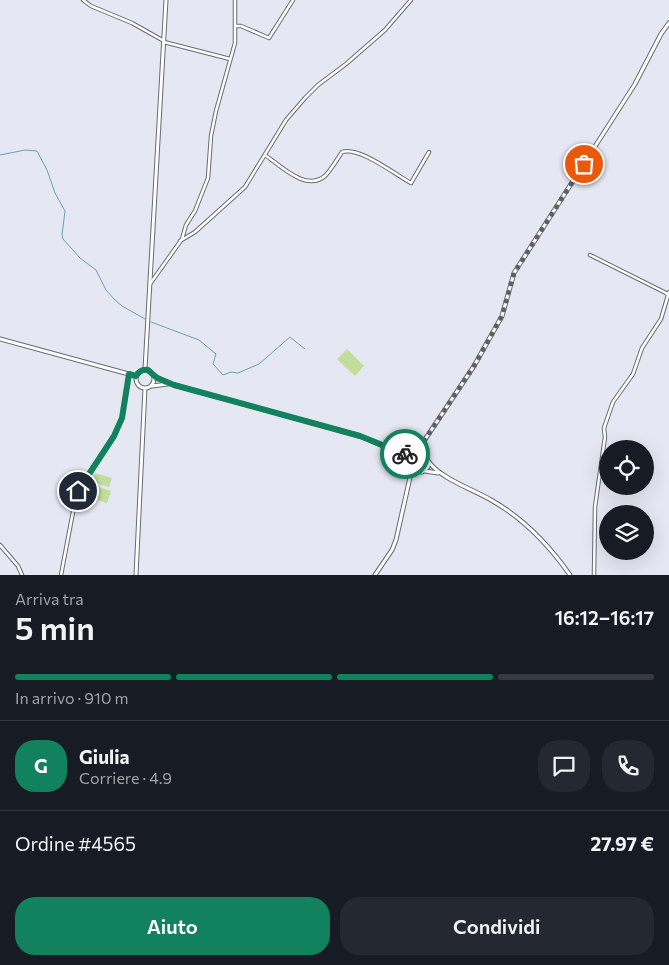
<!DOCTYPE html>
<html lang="it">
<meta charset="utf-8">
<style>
:root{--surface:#171b24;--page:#242831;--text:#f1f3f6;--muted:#9ea1a6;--line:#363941;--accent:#12815e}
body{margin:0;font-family:Commissioner,sans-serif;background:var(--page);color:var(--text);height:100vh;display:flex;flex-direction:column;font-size:19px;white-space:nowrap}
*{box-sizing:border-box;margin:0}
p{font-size:16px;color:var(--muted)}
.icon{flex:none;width:28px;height:28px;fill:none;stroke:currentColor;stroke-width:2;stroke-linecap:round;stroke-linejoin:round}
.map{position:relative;height:575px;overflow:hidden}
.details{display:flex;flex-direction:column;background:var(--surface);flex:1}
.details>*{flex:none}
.controls{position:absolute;left:599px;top:440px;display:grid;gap:10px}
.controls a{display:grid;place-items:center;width:55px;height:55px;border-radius:50%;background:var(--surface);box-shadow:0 5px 20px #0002;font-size:25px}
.pin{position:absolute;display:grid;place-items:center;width:42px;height:42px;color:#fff;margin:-21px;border:2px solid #fff;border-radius:50%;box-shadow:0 1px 5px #0007}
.courier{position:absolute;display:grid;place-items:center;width:50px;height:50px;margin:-25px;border:4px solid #12815e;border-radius:50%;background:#fff;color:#222;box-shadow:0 1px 6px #0007}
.head em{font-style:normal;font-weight:600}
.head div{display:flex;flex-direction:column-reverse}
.head{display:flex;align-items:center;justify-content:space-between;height:85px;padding:0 15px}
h1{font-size:32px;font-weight:600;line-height:38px}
.bar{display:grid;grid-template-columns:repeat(4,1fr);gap:8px 5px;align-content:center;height:60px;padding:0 15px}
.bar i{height:6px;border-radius:4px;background:var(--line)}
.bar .current{background:var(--accent)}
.bar p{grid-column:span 4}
.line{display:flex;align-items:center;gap:12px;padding:0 15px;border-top:1px solid var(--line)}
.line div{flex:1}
.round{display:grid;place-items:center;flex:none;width:52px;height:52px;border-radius:20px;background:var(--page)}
.action{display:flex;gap:10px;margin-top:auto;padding:10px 15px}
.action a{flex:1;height:58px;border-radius:20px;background:var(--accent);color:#fff;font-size:20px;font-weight:600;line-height:58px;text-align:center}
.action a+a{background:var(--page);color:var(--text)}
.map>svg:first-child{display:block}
.grass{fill:#c2de9b}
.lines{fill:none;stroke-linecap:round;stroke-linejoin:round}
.stream{stroke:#6aa0b9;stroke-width:1}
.street-casing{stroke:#686b74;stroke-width:4.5}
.secondary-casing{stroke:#686b74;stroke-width:5}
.street{stroke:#fff;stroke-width:2.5}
.secondary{stroke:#fff;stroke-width:3}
.done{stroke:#5e6066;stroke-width:5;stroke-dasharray:0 9}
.route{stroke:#12815e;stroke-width:6}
</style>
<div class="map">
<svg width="669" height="575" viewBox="0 0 669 575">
<rect width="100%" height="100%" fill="#e5e8f3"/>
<path class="grass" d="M347,349l17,17 -9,10 -18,-17z
M95,473l17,5 -3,9 -17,-5z
M89,484l22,7 -4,12 -22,-7z"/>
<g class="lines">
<path class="stream" d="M0,155l25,-5 12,1 10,19 8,23 10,18 -3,24 1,4 17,19 16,12 10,20 8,9 8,7 23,13
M151,322l48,18 17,14 -3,10 10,11 8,-3 7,1 21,-9 31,-27 15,12"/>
<defs>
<path id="street" d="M83,0l8,6 41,17 32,18
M235,26h6l28,12 24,-38
M164,42l66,17
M265,155c16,11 42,38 61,20 6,-7 11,-15 16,-23 17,-6 54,23 69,31l18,-31
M180,241l15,-9 50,-45 41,-67 19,-22 13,-13 28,-21 39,-34 26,-30
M590,255l76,38 2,2
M150,284l32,-45 4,-14 9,-14 13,-33 3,-42 5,-25 19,-68v-43
M0,545l18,21 4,9
M61,575l16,-84 37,-55 8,-19 7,-43
M594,575l1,-68 10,-70 -1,-9 9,-26 20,-28 9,-26 19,-29 8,-27"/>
<path id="secondary" d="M0,339l136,37
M145,369l21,-369
M136 379a9 9 0 1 1 18 0a9 9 0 1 1-18 0Z
M154,376l20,9 186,51 41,18 8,9
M152,386l16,-2
M393,449l20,6
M416,453l58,-87 28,-50 12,-43 121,-189 26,-50 8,-11
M429,462c11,16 45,28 62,38 32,18 58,45 79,75
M425,471l13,2
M136,575l9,-187
M375,575l17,-25 4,-10 15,-67c-1,-4 -2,-8 -2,-12 3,-13 22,-10 19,6l-6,5 -8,-1 -4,-5"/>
</defs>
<use href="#street" class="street-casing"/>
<use href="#secondary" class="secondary-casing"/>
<use href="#street" class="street"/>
<use href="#secondary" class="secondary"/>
</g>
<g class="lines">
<path class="done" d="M405,454l8,1 3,-2 58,-87 28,-50 12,-43 70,-109"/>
<path class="route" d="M78,491l36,-55 8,-18 7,-44 7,2c3,-5 7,-7 12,-6l9,8 17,7 186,51 45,18"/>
</g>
</svg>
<div class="controls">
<a><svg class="icon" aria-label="locate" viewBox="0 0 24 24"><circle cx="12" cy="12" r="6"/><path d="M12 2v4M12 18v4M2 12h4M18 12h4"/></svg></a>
<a><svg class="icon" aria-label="layers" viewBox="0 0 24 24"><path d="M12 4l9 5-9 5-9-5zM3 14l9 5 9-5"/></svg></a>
</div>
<div class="pin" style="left:584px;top:164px;background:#ea580c"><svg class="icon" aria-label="bag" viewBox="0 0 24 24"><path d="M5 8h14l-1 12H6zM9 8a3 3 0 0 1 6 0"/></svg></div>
<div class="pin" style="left:78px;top:491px;background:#1f2937"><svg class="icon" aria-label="home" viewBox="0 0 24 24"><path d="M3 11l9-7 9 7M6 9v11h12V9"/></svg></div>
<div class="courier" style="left:405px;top:454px"><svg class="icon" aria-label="bike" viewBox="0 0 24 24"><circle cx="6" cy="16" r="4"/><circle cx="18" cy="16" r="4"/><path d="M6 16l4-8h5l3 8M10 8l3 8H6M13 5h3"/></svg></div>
</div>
<section class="details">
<div class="head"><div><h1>5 min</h1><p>Arriva tra</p></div><em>16:12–16:17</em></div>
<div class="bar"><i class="current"></i><i class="current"></i><i class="current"></i><i></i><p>In arrivo · 910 m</p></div>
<div class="line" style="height:90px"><b class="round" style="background:var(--accent);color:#fff">G</b><div><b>Giulia</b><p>Corriere · 4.9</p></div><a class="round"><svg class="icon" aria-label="chat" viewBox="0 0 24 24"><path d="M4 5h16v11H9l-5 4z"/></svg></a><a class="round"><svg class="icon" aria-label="phone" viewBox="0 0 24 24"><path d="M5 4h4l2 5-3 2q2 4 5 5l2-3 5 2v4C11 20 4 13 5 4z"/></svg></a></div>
<div class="line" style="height:65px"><div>Ordine #4565</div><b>27.97 €</b></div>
<div class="action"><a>Aiuto</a><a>Condividi</a></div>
</section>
